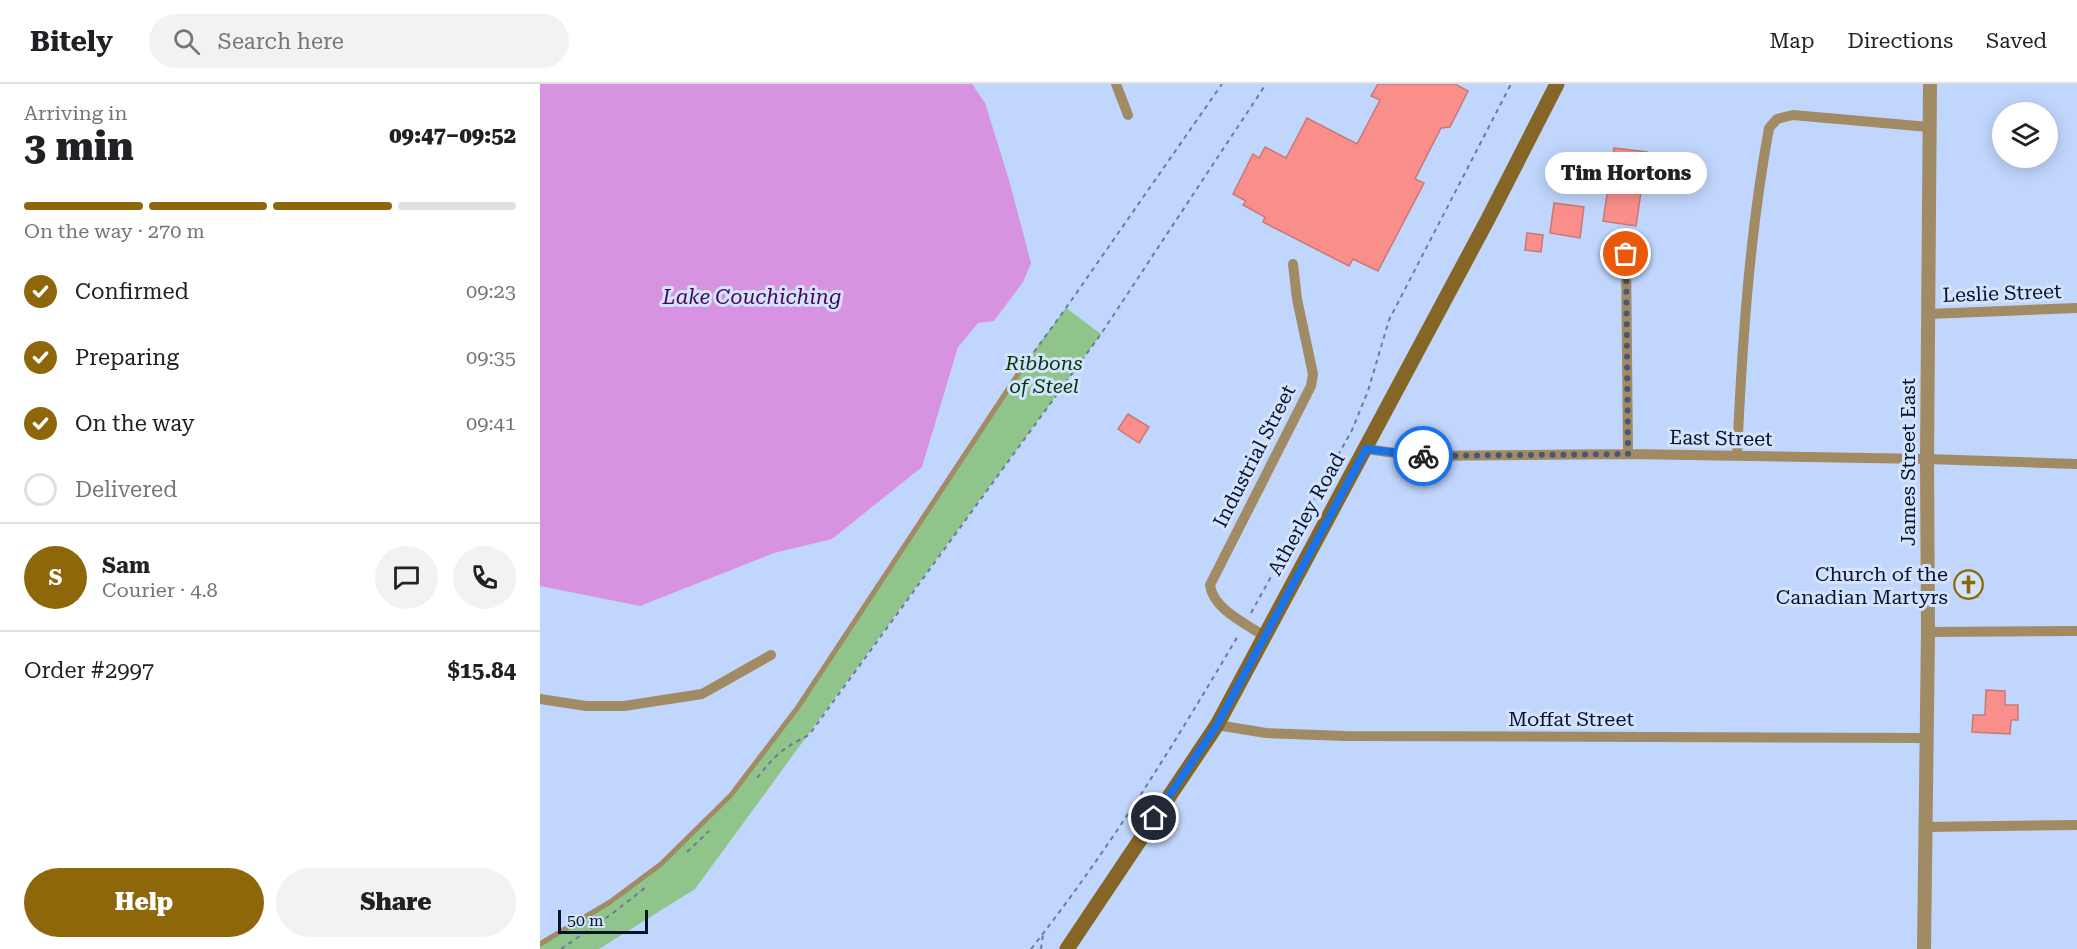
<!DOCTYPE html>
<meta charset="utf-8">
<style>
:root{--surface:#fff;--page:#f2f2f2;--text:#202124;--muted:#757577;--line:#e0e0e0;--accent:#8d670a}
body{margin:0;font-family:"Roboto Serif",serif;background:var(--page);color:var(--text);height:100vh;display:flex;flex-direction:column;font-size:22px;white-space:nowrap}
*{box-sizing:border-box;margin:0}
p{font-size:20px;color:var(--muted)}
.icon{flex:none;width:33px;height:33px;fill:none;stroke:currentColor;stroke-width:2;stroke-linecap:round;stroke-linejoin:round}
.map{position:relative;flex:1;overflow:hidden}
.details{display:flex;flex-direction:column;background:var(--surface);width:540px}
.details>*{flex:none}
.buttons{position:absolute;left:1452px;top:18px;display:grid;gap:12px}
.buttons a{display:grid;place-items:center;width:66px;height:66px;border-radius:50%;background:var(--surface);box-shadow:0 3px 15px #0003;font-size:30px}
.scale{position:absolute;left:18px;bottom:15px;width:90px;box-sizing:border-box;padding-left:6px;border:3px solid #071329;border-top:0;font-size:16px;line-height:21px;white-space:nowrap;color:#071329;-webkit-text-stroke:4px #d4e3fd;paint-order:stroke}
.pin{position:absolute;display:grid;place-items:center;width:51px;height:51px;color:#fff;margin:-26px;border:3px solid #fff;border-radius:50%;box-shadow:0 2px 6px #0007}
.courier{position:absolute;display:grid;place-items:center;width:60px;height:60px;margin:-30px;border:4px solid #1a73e8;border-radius:50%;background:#fff;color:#222;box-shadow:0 2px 8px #0007}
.bubble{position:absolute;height:42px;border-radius:21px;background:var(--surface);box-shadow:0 3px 15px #0003;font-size:20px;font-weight:800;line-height:42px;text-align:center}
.summary em{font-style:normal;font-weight:800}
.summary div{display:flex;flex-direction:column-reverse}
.summary{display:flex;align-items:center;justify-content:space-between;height:102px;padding:0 24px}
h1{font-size:39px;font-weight:800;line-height:45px}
.bar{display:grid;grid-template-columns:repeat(4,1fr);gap:9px 6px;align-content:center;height:72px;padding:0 24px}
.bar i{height:8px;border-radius:4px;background:var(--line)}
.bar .selected{background:var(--accent)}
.bar p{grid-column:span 4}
.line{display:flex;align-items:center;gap:15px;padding:0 24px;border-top:2px solid var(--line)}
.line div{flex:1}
.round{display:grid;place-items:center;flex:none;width:63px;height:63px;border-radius:32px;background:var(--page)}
ol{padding:0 24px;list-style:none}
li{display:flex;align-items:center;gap:18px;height:66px}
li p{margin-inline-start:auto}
li .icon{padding:6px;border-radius:50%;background:var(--accent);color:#fff;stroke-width:4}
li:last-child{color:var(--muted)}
li i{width:33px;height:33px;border:3px solid var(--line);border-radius:50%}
.action{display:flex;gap:12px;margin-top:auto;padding:12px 24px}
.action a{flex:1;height:69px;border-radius:36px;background:var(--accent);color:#fff;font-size:24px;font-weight:800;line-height:69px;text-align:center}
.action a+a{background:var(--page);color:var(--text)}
header{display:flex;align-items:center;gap:36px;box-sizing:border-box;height:84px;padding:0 30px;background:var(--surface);border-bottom:2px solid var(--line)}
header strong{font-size:28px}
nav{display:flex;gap:33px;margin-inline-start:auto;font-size:21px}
.search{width:420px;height:54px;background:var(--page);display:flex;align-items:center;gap:15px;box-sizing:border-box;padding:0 21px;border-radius:33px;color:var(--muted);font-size:22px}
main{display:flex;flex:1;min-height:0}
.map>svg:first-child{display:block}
.green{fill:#8fc48a}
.water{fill:#d793e1}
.building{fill:#fa8e8b;stroke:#c77977;stroke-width:1.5}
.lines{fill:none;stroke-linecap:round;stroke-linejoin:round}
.path{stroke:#6a7c9a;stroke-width:2;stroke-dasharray:4.5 4.5;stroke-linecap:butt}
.service{stroke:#a08b64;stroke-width:5}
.minor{stroke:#a08b64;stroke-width:10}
.tertiary{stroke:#a08b64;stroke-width:14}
.secondary{stroke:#856627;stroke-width:15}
.done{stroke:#485773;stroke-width:6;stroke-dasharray:0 10.8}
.route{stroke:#1a73e8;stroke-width:8}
.labels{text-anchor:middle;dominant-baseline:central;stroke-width:6;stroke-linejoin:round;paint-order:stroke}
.street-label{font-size:20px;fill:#071329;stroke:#d4e3fd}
.park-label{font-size:20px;font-style:italic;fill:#043803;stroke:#d4e3fd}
.poi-label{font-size:20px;fill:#071329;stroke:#d4e3fd;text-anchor:end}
.water-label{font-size:21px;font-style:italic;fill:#480851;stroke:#d4e3fd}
</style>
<header>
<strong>Bitely</strong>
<div class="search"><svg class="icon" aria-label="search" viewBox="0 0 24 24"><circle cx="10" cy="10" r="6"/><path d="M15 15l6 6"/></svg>Search here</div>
<nav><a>Map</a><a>Directions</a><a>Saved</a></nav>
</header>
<main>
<section class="details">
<div class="summary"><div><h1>3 min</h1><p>Arriving in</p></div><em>09:47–09:52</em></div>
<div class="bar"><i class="selected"></i><i class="selected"></i><i class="selected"></i><i></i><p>On the way · 270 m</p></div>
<ol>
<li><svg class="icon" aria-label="check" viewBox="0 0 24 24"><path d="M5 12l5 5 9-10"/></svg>Confirmed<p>09:23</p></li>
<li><svg class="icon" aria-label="check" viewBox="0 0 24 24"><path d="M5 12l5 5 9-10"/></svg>Preparing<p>09:35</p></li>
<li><svg class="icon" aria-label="check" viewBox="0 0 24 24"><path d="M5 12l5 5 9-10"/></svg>On the way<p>09:41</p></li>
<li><i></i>Delivered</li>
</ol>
<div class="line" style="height:108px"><b class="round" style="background:var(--accent);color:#fff">S</b><div><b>Sam</b><p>Courier · 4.8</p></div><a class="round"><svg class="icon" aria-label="chat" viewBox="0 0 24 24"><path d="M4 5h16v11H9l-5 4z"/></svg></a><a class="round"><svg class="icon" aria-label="phone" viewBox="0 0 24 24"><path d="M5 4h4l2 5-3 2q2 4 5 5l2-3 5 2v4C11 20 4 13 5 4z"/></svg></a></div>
<div class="line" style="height:78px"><div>Order #2997</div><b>$15.84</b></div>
<div class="action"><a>Help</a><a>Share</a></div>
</section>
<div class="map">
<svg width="1537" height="865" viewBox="0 0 1537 865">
<rect width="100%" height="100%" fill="#c0d6fc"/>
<path class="green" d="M526,224l35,26 -406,555 -96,60h-59v-5l70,-42 50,-38 71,-69 67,-88 230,-348z"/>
<path class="water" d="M0,0h432l13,19 24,77 22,83 -8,19 -29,39 -16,2 -20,24 -36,120 -90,72 -58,14 -134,53 -100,-20z"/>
<path class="building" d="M838,0h77l13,7 -18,36 -9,1 -26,51 9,4 -46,88 -25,-12 -4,7 -86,-44 2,-5 -22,-12 3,-4 -13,-7 20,-40 6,4 6,-11 21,11 21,-40 50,26 23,-44 -9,-4z
M1074,64l33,4 -11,74 -33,-5z
M1014,119l30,4 -4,31 -30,-5z
M987,149l16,2 -2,17 -16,-2z
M588,330l21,13 -10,16 -21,-14z
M1420,490h18v23h-18z
M1446,606l19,1v14h13v15h-7l-1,14 -38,-2 1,-17h12z"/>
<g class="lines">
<path class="path" d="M494,268l32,-44 156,-224
M711,529l101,-183 16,-39 21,-71 122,-236
M217,694c18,-23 26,-30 52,-43l292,-401 165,-250
M147,768l22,-21
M21,865l52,-36 33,-26
M491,865c78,-99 144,-206 208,-315
M501,865l2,-15"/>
<path class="service" d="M0,860l70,-42 51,-38 70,-69 67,-88 230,-348"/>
<path class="minor" d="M576,0l12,31
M1086,170l2,200
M1388,230l149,-6
M826,365l51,7 211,-2 299,5 150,5
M1197,372c5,-110 12,-219 32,-328l8,-9 16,-4 136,12
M1388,548l149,-1
M724,552c-19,-13 -51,-27 -54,-51l101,-199 2,-12 -16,-75 -4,-35
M0,615l46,7h38l78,-12 69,-39
M677,641l49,8 79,3 581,2
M1385,743l152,-2"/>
<path class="tertiary" d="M1384,865l4,-317 -1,-173 3,-375"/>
<path class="secondary" d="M527,865l150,-224 271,-506 69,-135"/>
</g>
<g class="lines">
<path class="done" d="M883,372l205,-2 -2,-200"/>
<path class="route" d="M614,734l63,-93 149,-276 57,7"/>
</g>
<defs>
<symbol id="church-ring" viewBox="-11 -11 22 22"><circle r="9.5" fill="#d4e3fd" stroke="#8d670a" stroke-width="1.5"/><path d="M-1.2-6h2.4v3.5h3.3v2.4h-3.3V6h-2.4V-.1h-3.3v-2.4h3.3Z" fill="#8d670a"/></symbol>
</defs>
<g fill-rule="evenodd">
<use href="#church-ring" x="1412" y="484" width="33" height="33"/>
</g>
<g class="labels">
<g class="street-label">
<text transform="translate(1462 209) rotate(-2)">Leslie Street</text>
<text transform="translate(1181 354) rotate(1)">East Street</text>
<text transform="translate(714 372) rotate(-63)">Industrial Street</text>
<text transform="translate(1368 378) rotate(-90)">James Street East</text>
<text transform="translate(766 430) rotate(-61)">Atherley Road</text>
<text x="1031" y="635">Moffat Street</text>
</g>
<g class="park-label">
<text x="504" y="279">Ribbons<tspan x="504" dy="23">of Steel</tspan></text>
</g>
<g class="poi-label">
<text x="1408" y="490">Church of the<tspan x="1408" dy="23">Canadian Martyrs</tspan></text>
</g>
<g class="water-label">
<text x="212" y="213">Lake Couchiching</text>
</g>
</g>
</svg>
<div class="buttons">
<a><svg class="icon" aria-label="layers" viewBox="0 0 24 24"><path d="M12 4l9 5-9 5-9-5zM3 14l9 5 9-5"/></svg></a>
</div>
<div class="scale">50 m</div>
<div class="pin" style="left:1086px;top:170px;background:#ea580c"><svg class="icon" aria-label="bag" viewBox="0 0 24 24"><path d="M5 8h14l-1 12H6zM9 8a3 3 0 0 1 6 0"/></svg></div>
<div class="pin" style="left:614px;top:734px;background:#1f2937"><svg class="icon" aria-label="home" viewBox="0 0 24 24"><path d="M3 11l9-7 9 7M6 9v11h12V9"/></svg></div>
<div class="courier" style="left:883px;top:372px"><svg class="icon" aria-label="bike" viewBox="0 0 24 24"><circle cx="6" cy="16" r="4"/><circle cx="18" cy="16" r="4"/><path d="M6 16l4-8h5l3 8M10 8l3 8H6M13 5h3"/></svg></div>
<div class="bubble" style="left:1005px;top:68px;width:162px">Tim Hortons</div>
</div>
</main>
